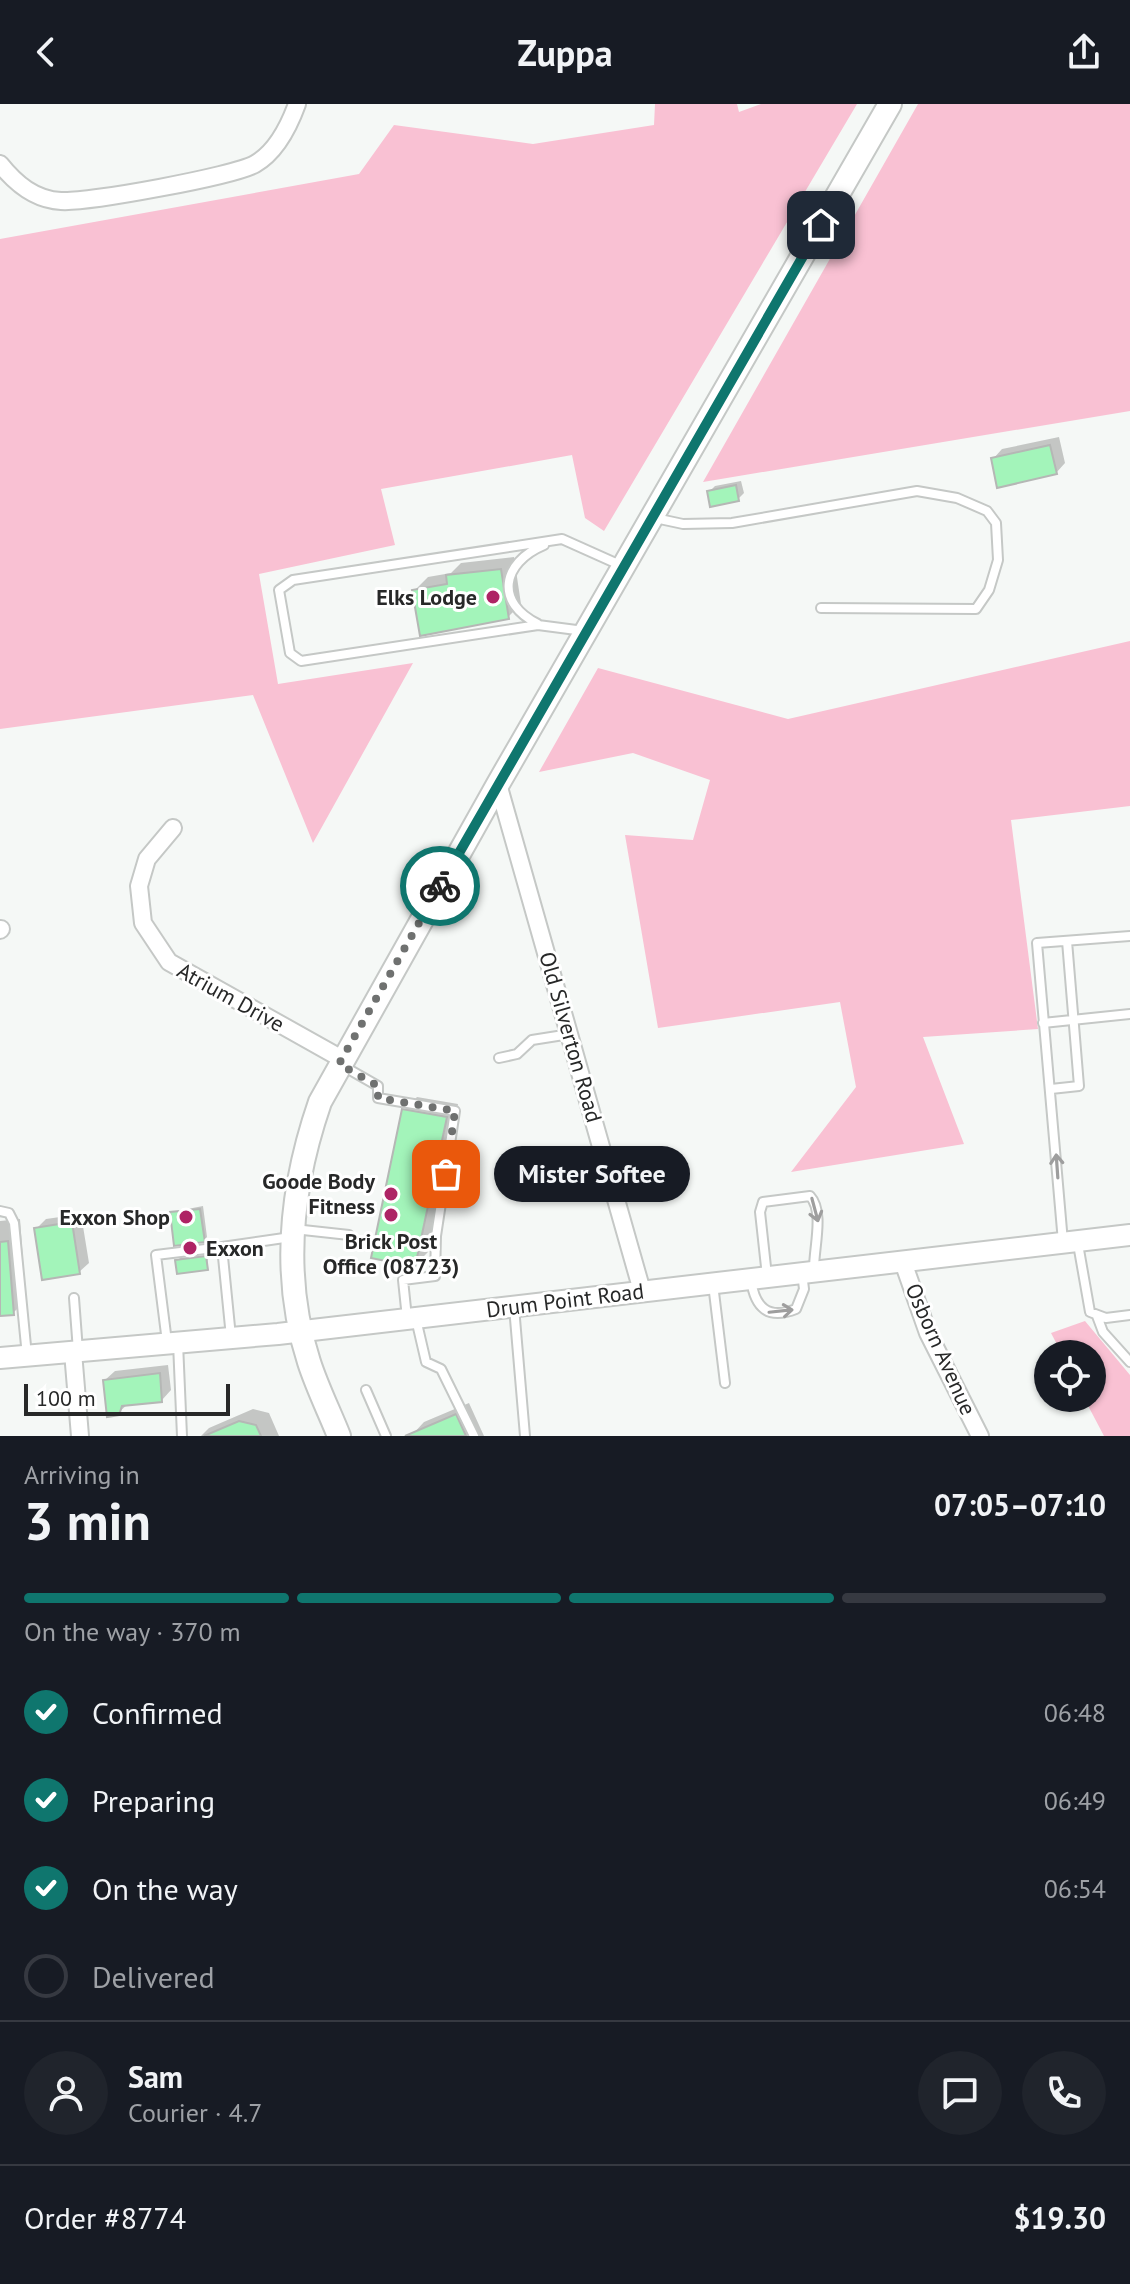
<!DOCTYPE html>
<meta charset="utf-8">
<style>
:root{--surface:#171b24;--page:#20242c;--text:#f1f3f6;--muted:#9ea1a6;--line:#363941;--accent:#0f766e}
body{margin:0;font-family:"PT Sans",sans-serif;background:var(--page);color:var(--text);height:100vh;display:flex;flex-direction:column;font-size:30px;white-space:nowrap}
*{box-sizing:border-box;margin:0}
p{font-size:26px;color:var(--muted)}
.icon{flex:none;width:44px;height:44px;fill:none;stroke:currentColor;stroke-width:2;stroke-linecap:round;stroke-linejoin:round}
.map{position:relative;height:1332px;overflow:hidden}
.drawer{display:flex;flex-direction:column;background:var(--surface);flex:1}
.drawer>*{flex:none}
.controls{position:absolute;left:1034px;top:1236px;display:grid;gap:16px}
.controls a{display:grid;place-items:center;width:72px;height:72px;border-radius:50%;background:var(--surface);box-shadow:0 2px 6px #0004;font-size:40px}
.scale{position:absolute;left:24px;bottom:20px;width:206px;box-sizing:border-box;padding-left:8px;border:4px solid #272828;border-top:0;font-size:22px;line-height:28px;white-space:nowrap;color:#272828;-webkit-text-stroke:6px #fff;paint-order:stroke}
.pin{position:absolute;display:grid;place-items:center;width:68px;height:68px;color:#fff;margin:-34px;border-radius:16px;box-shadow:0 4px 12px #0006}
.courier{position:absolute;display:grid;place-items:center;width:80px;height:80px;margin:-40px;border:6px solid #0f766e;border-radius:50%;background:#fff;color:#222;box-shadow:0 2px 10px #0007}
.bubble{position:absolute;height:56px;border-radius:28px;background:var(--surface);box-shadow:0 2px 6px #0004;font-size:26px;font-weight:700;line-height:56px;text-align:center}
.overview em{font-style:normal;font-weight:700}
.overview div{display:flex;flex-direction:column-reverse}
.overview{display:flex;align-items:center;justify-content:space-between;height:136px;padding:0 24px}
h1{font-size:52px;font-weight:700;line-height:60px}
.bar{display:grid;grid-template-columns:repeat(4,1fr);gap:12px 8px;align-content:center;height:96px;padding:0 24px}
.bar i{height:10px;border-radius:6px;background:var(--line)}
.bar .active{background:var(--accent)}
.bar p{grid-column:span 4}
.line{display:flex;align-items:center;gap:20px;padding:0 24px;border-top:2px solid var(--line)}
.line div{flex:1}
.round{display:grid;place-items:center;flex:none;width:84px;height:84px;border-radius:42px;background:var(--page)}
ol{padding:0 24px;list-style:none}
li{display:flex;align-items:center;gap:24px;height:88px}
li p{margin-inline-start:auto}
li .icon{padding:8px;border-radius:50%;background:var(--accent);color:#fff;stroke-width:4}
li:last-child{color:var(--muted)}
li i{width:44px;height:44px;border:4px solid var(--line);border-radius:50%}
header{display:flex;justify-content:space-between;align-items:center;height:104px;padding:0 24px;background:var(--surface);font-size:36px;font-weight:700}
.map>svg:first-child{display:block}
.green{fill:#f9c1d3}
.shadow{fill:#0003}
.building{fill:#a3f4ba;stroke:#b5b7b5;stroke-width:2}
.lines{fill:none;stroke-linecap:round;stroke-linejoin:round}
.service-casing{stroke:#c5c8c6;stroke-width:12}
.minor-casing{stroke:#c5c8c6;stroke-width:20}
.tertiary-casing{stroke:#c5c8c6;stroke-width:24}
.secondary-casing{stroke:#c5c8c6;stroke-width:26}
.service{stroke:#fff;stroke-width:8}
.minor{stroke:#fff;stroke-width:16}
.tertiary{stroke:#fff;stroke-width:20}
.secondary{stroke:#fff;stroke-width:22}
.oneway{stroke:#9e9e9e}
.done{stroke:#6f7170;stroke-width:8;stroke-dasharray:0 14.4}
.route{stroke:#0f766e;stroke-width:10}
.poi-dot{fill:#ae2465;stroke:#fff;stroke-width:3}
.labels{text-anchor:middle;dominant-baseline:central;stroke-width:6;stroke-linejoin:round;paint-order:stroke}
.poi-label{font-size:22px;font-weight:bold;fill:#272828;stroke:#fff;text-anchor:end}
.street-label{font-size:22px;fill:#272828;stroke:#fff}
</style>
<header><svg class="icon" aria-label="back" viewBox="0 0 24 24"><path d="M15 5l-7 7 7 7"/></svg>Zuppa<svg class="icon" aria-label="share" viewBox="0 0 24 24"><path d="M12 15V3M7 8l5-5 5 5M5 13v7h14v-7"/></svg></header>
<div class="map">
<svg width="1130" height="1332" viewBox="0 0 1130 1332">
<rect width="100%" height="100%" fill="#f5f8f6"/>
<path class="green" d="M655,0h82l2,8 22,-8h96l-253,427 -19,-13 -13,-63 -191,34 14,56 -136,29 19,110 135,-21 -100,180 -60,-148 -253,34v-490l359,-65 35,-49 139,19 121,-19z
M918,0h212v307l-427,71z
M1130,537v165l-119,14 27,209 -115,8 41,107 -173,28 65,-85 -16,-85 -182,26 -33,-193 68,5 17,-60 -77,-27 -94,19 59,-104 190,51z
M1085,1217l45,54v61h-26l-20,-38h8v-44h-30l-11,-21z"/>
<path class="shadow" d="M1059,333l6,26 -9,10 -63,-14 9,-10z
M741,377l3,12 -6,6 -29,-7 6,-6z
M514,453l7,47 -13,13 -93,-27 13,-13 23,-4 10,-10z
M417,993l41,7 -30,148 -13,13 -11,-155z
M203,1102l4,31 -3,3 -32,-28z
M81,1110l8,49 -10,9 -43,-43 10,-10z
M20,1115l6,81 -13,13 -13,1v-93z
M208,1151l-1,13 -29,-8 2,-2z
M168,1261l3,25 -9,10 -33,3 -11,10 -13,-33 10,-9z
M469,1299l15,33h-73l13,-14z
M253,1305l16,4 10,23h-78l8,-8z"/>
<path class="building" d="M1050,341l7,29 -60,14 -6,-30z
M736,381l3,16 -29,6 -3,-16z
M501,465l8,50 -89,17 -8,-46 35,-6 -1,-9z
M402,1005l45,8 -32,150 -44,-9z
M200,1105l5,33 -31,4 -4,-34z
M72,1118l8,52 -38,6 -8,-52z
M8,1137l6,74 -14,1v-74z
M206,1152l2,14 -31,4 -2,-14z
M160,1269l2,29 -40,4 -3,9 -12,2 -4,-37z
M456,1310l10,22h-61z
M239,1317l17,4 5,11h-57z"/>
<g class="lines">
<defs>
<path id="service" d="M655,414l28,6 49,-1 185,-32 40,7 30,13 9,12 2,37 -9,30 -13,19 -155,-1
M538,520c-43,-21 -37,-61 6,-79
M584,527l-46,-6 -237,36 -11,-8 -11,-63 14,-10 269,-41 58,26
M1043,919l87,-9
M499,954l18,-4 15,-14 38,-6
M343,962l35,20v12l77,13 -19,125 -1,40 -32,4 4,38
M1051,985l28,-3 -12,-145
M0,1107l9,2 5,10 13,133
M294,1125l55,6
M1063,1138l-26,-299 93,-7
M1078,1140l12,68 16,6 24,-3
M222,1143l69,-10
M767,1172l-7,-64 3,-10 47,-6c15,16 3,54 4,76
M751,1176c4,28 17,40 45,29l8,-20 -2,-16
M713,1180l12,99
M74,1194l4,53
M514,1203l11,129
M1097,1212l6,16 27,30
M416,1215l10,43 15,7 33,67
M167,1238l-11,-87 66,-8 9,90
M178,1239l4,93
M366,1286l20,46"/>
<path id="minor" d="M0,60c16,20 35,36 61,37 26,2 173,-25 194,-37 21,-12 34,-38 42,-60
M498,680l144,507
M173,724l-26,31 -8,27 4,37 26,39 173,97
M0,826l1,-1
M903,1158l25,71 52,103
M73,1248l7,84"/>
<path id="tertiary" d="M0,1254l278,-24 852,-99"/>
<path id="secondary" d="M339,1332c-10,-25 -22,-49 -30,-74 -28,-86 -18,-176 11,-260l178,-318 392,-680"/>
</defs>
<use href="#service" class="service-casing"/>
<use href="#minor" class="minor-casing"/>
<use href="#tertiary" class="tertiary-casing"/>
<use href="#secondary" class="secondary-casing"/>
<use href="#service" class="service"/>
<use href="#minor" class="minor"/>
<use href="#tertiary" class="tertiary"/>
<use href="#secondary" class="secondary"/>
</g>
<defs><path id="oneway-shaft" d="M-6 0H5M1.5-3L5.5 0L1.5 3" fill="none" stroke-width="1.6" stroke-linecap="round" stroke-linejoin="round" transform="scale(2)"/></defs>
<g class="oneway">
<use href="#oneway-shaft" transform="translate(1057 1062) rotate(-94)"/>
<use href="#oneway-shaft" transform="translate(815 1106) rotate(75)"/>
<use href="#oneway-shaft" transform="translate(781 1207) rotate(-6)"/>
</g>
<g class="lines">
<path class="done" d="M440,782l-101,178 39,22v12l77,13 -9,63"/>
<path class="route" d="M440,782l381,-661"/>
</g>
<g class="poi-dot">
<circle cx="493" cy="493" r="8"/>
<circle cx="391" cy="1090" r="8"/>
<circle cx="391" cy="1111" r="8"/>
<circle cx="186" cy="1113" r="8"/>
<circle cx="190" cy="1144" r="8"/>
</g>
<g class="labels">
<g class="poi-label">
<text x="477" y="493">Elks Lodge</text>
<text x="375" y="1077">Goode Body<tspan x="375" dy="25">Fitness</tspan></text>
<text x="170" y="1113">Exxon Shop</text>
<text x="391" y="1137" text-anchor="middle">Brick Post<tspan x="391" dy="25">Office (08723)</tspan></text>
<text x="206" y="1144" text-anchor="start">Exxon</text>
</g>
<g class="street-label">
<text transform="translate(231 893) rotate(29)">Atrium Drive</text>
<text transform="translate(571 933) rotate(74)">Old Silverton Road</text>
<text transform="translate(565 1196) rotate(-7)">Drum Point Road</text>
<text transform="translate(941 1245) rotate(66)">Osborn Avenue</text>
</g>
</g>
</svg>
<div class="controls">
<a><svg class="icon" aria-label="locate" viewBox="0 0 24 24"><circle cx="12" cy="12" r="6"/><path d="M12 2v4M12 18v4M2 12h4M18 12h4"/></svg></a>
</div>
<div class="scale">100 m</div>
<div class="pin" style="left:446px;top:1070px;background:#ea580c"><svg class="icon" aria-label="bag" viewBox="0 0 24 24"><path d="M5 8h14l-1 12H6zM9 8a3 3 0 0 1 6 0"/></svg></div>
<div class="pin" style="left:821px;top:121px;background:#1f2937"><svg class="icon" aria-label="home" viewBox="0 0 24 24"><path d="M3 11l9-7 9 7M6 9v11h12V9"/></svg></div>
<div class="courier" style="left:440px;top:782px"><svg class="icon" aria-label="bike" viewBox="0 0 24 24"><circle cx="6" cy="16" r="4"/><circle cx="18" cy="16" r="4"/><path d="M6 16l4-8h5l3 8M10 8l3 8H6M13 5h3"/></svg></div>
<div class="bubble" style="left:494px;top:1042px;width:196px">Mister Softee</div>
</div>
<section class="drawer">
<div class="overview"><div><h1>3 min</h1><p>Arriving in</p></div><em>07:05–07:10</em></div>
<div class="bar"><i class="active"></i><i class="active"></i><i class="active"></i><i></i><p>On the way · 370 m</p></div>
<ol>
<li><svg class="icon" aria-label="check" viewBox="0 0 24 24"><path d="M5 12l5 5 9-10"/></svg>Confirmed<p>06:48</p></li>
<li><svg class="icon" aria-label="check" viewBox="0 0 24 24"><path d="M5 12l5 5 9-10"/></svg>Preparing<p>06:49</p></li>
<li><svg class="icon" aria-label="check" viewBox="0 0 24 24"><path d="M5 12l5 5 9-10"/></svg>On the way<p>06:54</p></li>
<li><i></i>Delivered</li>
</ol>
<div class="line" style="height:144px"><a class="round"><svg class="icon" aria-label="person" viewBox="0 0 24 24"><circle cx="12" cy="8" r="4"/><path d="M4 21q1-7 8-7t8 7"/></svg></a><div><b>Sam</b><p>Courier · 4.7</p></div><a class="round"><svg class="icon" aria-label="chat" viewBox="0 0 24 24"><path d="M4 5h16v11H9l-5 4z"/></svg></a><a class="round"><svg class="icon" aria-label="phone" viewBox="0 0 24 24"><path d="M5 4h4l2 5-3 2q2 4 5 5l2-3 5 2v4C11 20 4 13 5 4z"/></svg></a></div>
<div class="line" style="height:104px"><div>Order #8774</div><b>$19.30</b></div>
</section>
